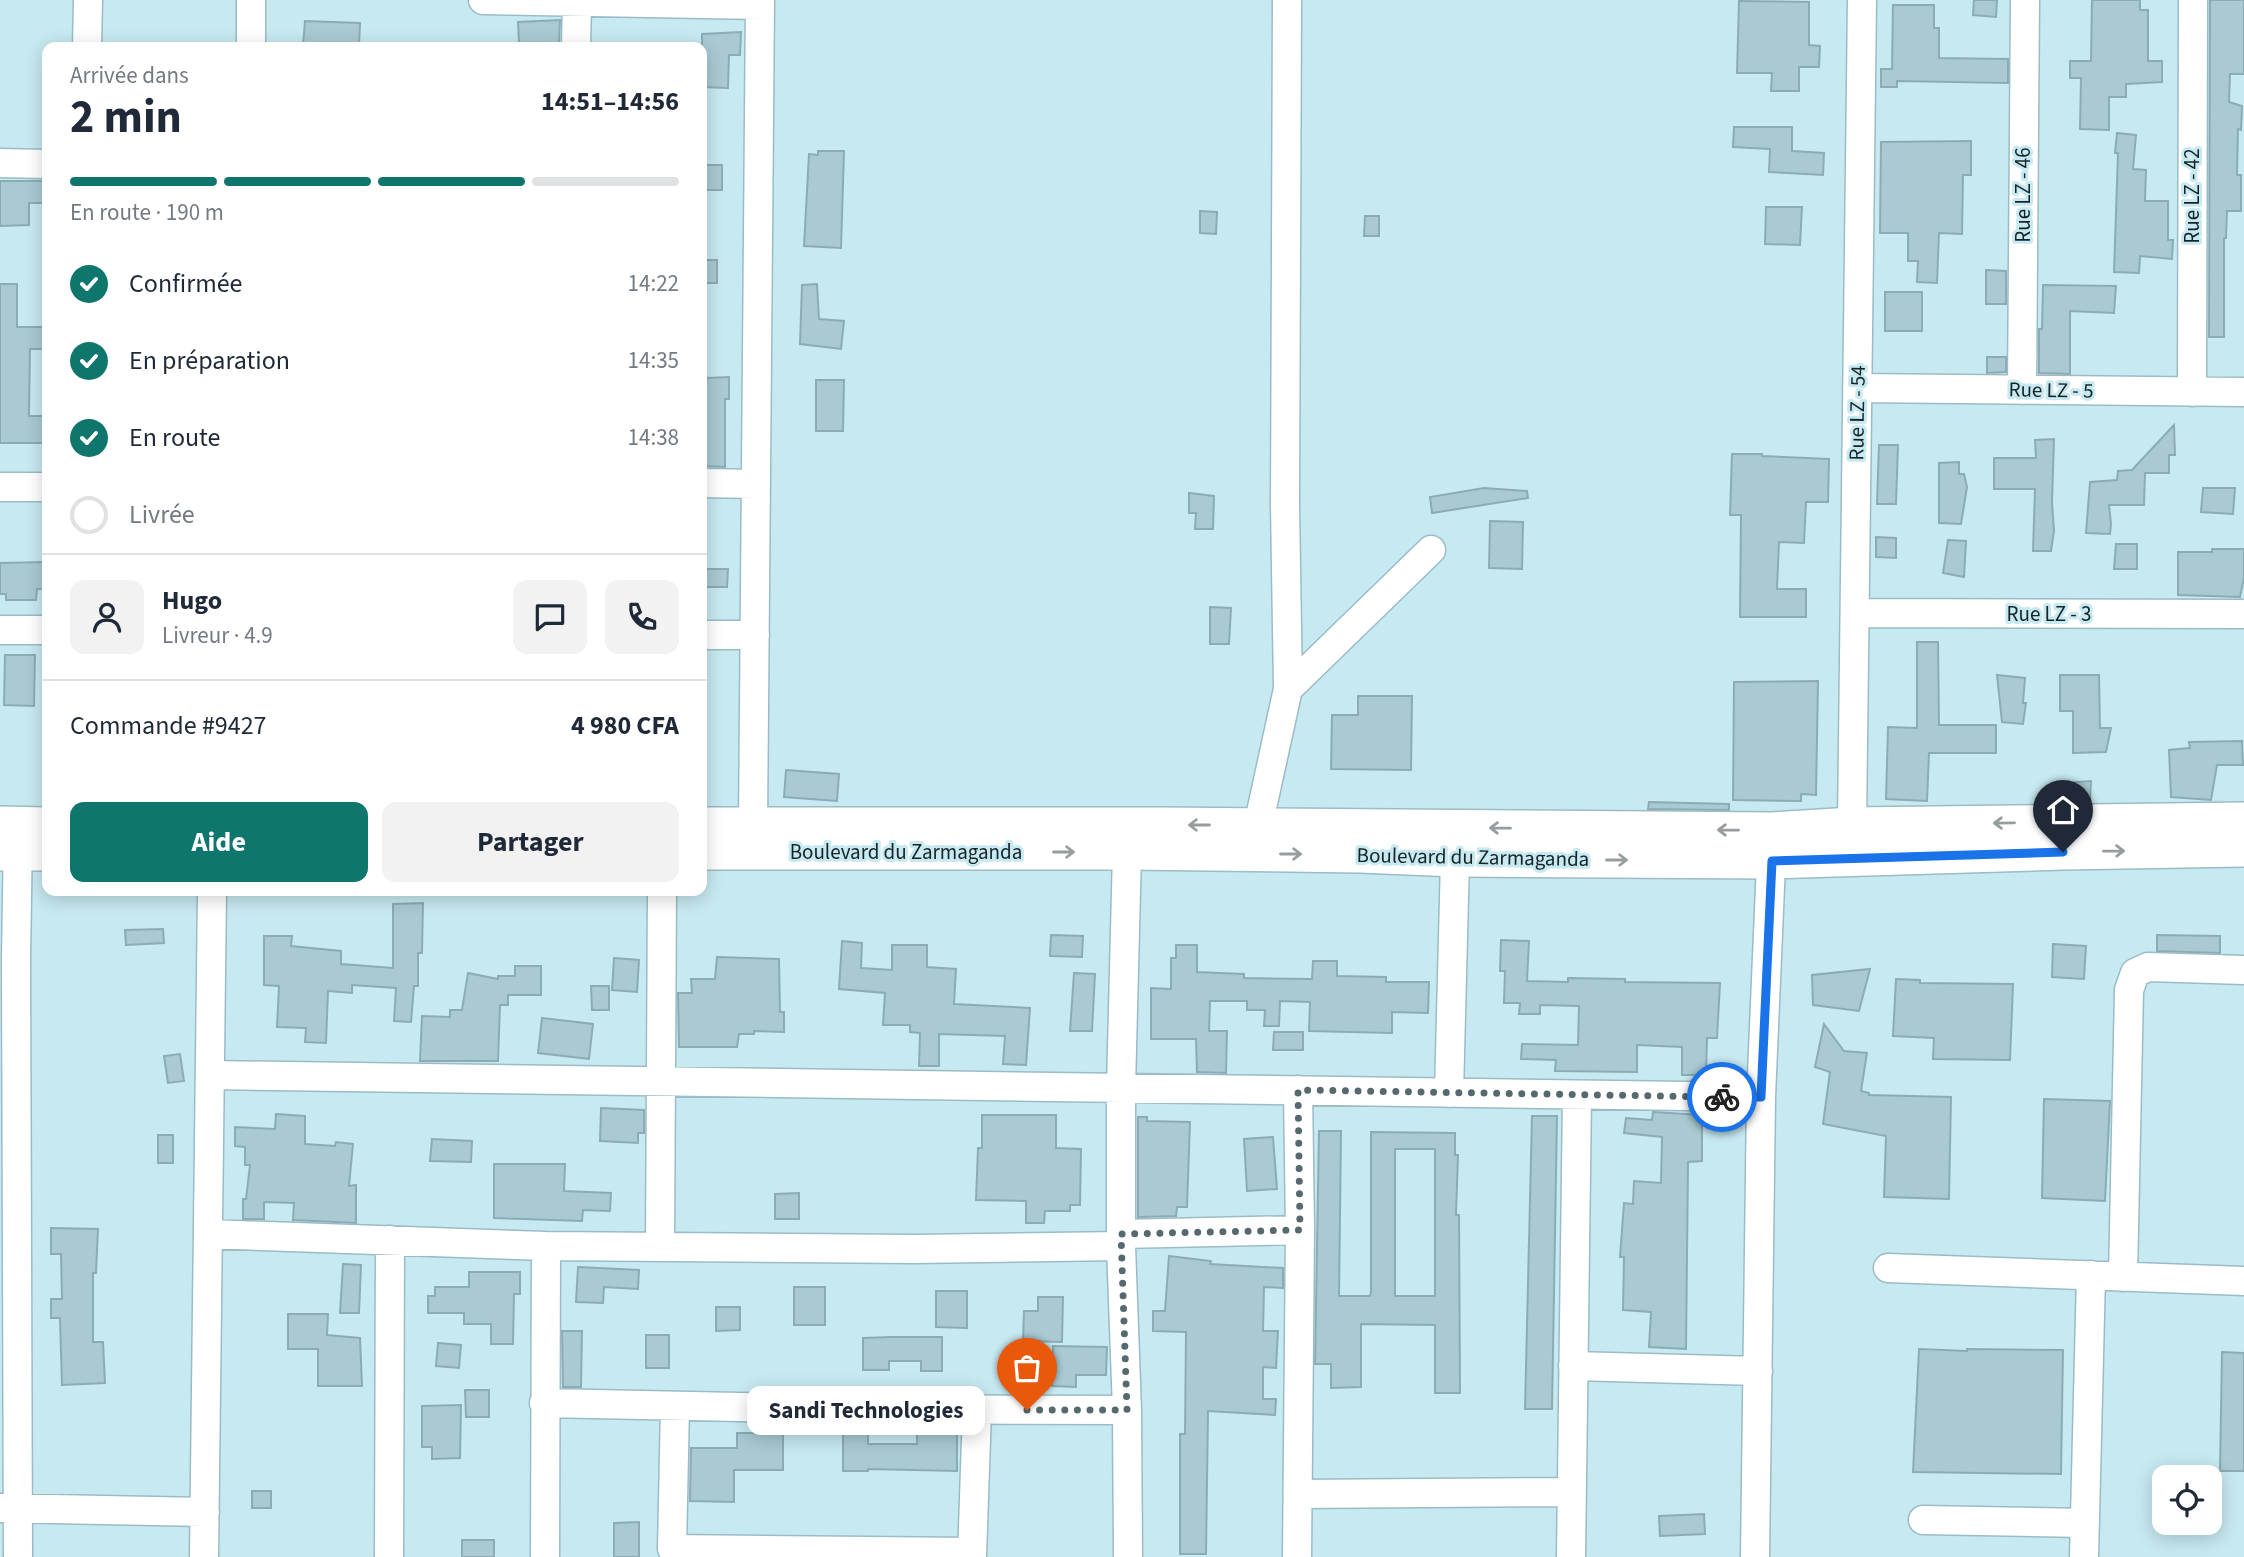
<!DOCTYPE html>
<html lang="fr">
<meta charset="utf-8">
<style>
:root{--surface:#fff;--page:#f2f2f3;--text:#1f2937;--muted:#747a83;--line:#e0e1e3;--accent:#0f766e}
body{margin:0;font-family:"Source Sans 3",sans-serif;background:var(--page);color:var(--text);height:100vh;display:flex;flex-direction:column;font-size:26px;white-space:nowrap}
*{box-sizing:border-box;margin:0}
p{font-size:23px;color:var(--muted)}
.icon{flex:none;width:38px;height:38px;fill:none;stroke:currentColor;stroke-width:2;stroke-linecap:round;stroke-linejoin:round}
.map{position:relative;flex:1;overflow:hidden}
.details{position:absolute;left:42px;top:42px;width:665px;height:854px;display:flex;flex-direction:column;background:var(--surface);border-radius:14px;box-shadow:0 4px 18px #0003}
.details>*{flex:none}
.tools{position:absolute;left:2152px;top:1465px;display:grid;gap:14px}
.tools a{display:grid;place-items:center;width:70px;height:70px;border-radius:14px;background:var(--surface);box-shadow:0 4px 18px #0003;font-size:35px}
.pin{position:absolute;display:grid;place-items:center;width:60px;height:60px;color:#fff;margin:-72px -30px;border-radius:50% 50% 50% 0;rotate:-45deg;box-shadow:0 0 7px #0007}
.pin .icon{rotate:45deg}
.courier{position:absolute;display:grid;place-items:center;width:70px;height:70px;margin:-35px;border:5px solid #1a73e8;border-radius:50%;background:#fff;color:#222;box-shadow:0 2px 9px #0007}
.bubble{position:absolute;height:49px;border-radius:14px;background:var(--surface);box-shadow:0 4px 18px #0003;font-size:23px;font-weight:700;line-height:49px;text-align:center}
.head em{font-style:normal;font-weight:700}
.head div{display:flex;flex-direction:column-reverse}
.head{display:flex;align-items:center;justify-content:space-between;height:119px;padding:0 28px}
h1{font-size:46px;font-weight:700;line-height:52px}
.bar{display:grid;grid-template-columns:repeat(4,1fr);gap:10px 7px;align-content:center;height:84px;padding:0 28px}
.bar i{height:9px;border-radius:5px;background:var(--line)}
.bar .current{background:var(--accent)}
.bar p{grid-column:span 4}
.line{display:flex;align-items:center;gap:18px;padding:0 28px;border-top:2px solid var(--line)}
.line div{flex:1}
.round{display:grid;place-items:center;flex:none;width:74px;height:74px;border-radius:14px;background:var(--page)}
ol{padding:0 28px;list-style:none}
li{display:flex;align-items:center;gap:21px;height:77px}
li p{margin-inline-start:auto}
li .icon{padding:7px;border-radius:50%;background:var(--accent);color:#fff;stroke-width:4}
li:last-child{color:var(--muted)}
li i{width:38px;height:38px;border:4px solid var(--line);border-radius:50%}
.primary-button{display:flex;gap:14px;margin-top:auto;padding:14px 28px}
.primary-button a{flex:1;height:80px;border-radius:14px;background:var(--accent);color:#fff;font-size:28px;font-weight:700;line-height:80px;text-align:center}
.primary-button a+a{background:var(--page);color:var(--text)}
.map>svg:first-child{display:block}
.building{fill:#a9cad2;stroke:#8bacb4;stroke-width:2;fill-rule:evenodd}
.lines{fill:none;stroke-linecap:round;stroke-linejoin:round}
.minor-casing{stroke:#9bbcc4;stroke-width:31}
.major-casing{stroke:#9bbcc4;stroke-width:38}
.minor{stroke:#fff;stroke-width:28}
.major{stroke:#fff;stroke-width:35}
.oneway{stroke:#979c9e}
.done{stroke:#55696e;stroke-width:7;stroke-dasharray:0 12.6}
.route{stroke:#1a73e8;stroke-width:9}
.labels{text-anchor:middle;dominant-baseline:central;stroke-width:6;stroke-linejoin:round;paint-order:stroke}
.street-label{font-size:21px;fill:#172427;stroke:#c7e9f1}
</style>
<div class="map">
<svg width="2244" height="1557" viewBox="0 0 2244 1557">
<rect width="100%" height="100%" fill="#c7e9f1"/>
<path class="building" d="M1974,0h23l-1,17 -23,-2z
M2092,0h48v10h8v51h14v21l-36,2v13h-17v33l-29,-1 1,-51h-11v-17h21z
M2210,0h34v74h-14l-1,28 13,4 -1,24 -3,-1 -1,46h4v36h-14l-1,27h-2v99h-15z
M1739,1l70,1v43l11,1 -1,21h-20v24h-28l1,-18h-35z
M1893,5h41v23h5v30l69,1v24l-111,-2v6h-16v-18h11z
M560,20l-1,24h-40l-1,-22z
M305,21l55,2 -1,24 -56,-2z
M741,32l-1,23h-11l-1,33 -26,-1v-53z
M1734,127h58v24l32,2 -1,22 -54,-3 1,-23 -37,-2z
M2117,133l19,2 -3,34 13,1 -1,31h23v39h5l-1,19 -32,-3 -1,17 -25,-1 4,-119h-3z
M1971,141v34h-8l-1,59 -23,-1 -2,50 -20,-1 1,-21h-10v-28h-28l1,-91z
M818,151h26l-3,97 -37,-2 5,-92 9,1z
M702,165h20v25h-20z
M0,181h47v22h-18v22l-29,1z
M1766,207h36l-2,38 -35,-1z
M1200,211l17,1 -1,22 -16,-1z
M1365,216h14v20h-15z
M702,260h15v23h-15z
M1986,270l20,1v33h-20z
M0,284h17v43h27l-1,22h-13l-1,67h16v27h-45z
M817,284l2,35 25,2 -3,28 -41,-5 2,-59z
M2043,285l73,1 -2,27 -44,-2v63l-31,-1v-44h3z
M1885,292h37v39h-37z
M1987,357h19v15l-19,1z
M729,377v22h-4v68l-23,-1v-56h2v-20l3,-12z
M816,380h28l-1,51h-27z
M2174,425l1,30h-6v18h-24l-1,32h-35l2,19 -1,10 -24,-1 4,-51 27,-2 1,-9 14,-1z
M2054,439l-2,63 2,29 -3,20h-18l2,-62h-41v-31h42l-1,-18z
M1879,445h19l-2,59h-19z
M1732,454h30v2l67,3 -1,43h-22l-2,41 -25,-1 -2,47h29v28h-66l1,-102h-11z
M1959,462v12h5l3,13 -6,37 -22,-1v-60z
M1484,488l43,3 1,7 -96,15 -2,-16z
M2203,488h32l-2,26 -32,-2z
M1189,493l25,3 -1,33h-18l1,-16h-7z
M1490,521l33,1 -1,47 -33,-1z
M1876,537l20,1v20l-20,-1z
M1948,540l18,1 -2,36 -21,-4z
M2116,544h21v25h-23z
M2212,549h32v29l-4,19 -62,-2v-43h34z
M44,562v27h-7l-1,11h-30v-6h-6v-31z
M702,569h26l-1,18h-25z
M1210,607l21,1 -2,36h-19z
M1917,642h21l1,83h57v28h-67l-2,48 -41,-2 2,-72 29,1z
M5,655h30l-1,51 -30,-1z
M1997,675l28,3 -2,25h3l-3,21 -21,-2z
M2060,675h39l1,53h11l-5,24 -33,1v-42h-13z
M1818,681l-2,114 -15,-1v7l-68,-1 1,-118z
M1358,696h54l-1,74 -80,-1 1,-54h26z
M2242,741l1,24h-26l-6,35 -40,-3 -2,-47 21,-2 -1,-6z
M786,770l53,4 -2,27 -53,-4z
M2091,781l-1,19h-26l1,-17z
M1649,802l80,2v6l-81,-1z
M423,903l-1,50h-4v33h-4l-3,36 -17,-1 2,-33 -44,-3v8l-24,-2 -2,52 -21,-1 1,-14 -29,-1 2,-41 -15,-1v-49h28l-1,10 50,5v13l52,4v-64z
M163,929l1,14 -38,2 -1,-15z
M1051,935l32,1 -1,21 -32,-1z
M2157,935l63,1v17l-63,-2z
M1501,940l28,1 -2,40 41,1v-4l57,1v3l95,1 -3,55h-10l-1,37h-24v-28l-45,-2v27l-82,-1 1,-11 -35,-1 1,-15 56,1 1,-39 -39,-1v9h-21l1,-11h-16l1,-32h-5z
M842,941l20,2 -1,25 31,2v-25h35v22l29,2 -2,35 76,4 -4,57 -23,-1 2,-28 -66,-2v32h-20l1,-33 -10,-1v-7h-27l2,-32 -46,-4z
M2053,944l33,2 -2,33 -32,-2z
M1176,945h21v27l47,2v4l68,1 1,-18h24v15l49,1v5h43l-1,31 -36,-1v21l-83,-2 1,-29 -30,-1 -1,25h-15l1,-16h-18v-9h-37l-1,30h18l-1,42 -29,-1 -1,-33h-45v-51l20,1v-31h5z
M717,957l62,2 1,53h4v20l-30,-1v3h-15l-2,13h-58l-1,-54h14l-1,-14h24z
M614,958l25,2 -2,32 -25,-2z
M515,966h26v29h-33v10h-8l-2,56h-78l2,-45 28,1v-7h12l6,-37 30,6v-3h17z
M1870,969l-11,42 -46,-6 -1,-30z
M1074,973l21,1 -3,57h-22z
M1896,979l24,1v3l93,1 -3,76 -77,-1 1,-21 -41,-2z
M591,986h18v24h-17z
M542,1018l51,6 -4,35 -51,-6z
M1824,1024l20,27 23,2 -6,38 8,2v2l82,2 -2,102 -65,-2 2,-61 -63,-12 7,-52 -15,-5z
M1274,1032h29v18h-30z
M180,1054l4,27 -16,2 -4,-27z
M2044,1099l66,2 -5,100 -63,-3z
M601,1108l43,2v23h-6v10l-38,-2z
M1653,1112l49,3v46l-14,1 -2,187 -37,-2 2,-35 -28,-2 1,-53h-4l4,-54 9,1 1,-23 27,2 1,-46 -38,-4 2,-15 26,2z
M276,1114l29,2v28l30,2 1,-4 17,2 -4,42 7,-1v38l-63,-3 1,-17 -30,-1v17h-21v-20h3l4,-34h-5v-18l-10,-1v-19l40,2z
M982,1115h74v33l25,1 -1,56h-10v6h-25l-1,12h-18v-22l-50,-1 2,-52h4z
M1532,1116h25l-5,293h-27z
M1138,1117h9v4l43,1 -3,85h-10l-1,9 -38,1z
M1319,1131h22l-2,165h31l1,-4v-160l84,1v22h3l-2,60h3l1,178h-25v-68l-74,-1v63l-30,1v-24h-16zM1395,1149h40v147h-40z
M158,1135h15v28h-15z
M1273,1137l4,52 -30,2 -3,-52z
M432,1139l40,2 -1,21 -41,-1z
M494,1164h71l-1,27 47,2 -1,18 -27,-1 -1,11 -88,-3z
M799,1193v26h-24v-25z
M51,1228l47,1 -2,44h-3v69h10l2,41 -43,2 -2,-67h-9v-19h11l-1,-45h-10z
M1169,1256l42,5 -1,3 73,4v20l-19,-1 -1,44h15l-2,37 -13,-1v32h13l-1,16 -67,-4 -2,143h-26v-120h5l1,-102 -33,-1v-20h12z
M343,1264l18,1 -2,48h-19z
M578,1267l61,3 -1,19 -34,-2 -1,16 -27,-1z
M469,1272h51v22h-6l-1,50h-22v-20h-27v-11h-36v-17h7v-9h34z
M794,1287h31v38h-31z
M936,1291h31v37l-31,-1z
M1038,1297h25l-1,45 -39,-1 1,-30h14z
M716,1307h24v23l-24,1z
M288,1314h40l-1,21 33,3 2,48h-44v-37h-30z
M562,1331h20l-1,56h-18z
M646,1335h23v33h-23z
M892,1337h50v34h-21v-10h-32v9h-26v-32z
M438,1343l23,2 -2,23 -23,-2z
M1053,1346l54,1 -1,28h-30v12l-24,-1z
M1919,1349l48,2v-2l96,1 -2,124 -148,-2z
M2222,1352l22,1v118h-24z
M465,1390h24v27h-23z
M461,1405l-1,53 -28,1v-12h-10v-41z
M762,1424l21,1v45h-49v32l-44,-1 1,-53h46v-15h25z
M843,1431h25v13h49v-12h40v39l-89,-2v2h-25z
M252,1491h19v17h-19z
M1704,1514l1,20 -45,2 -1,-20z
M639,1522v35h-25v-34z
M462,1540h32v17h-32z"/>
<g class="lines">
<defs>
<path id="minor" d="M483,0l277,5
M87,47l1,-47
M251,47v-47
M576,47l1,-46
M0,163l47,1
M1857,388l387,4
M2022,390l3,-390
M2192,392l1,-392
M702,483l54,1
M0,487h47
M1855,613l389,1
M0,630h47
M702,635h53
M1288,689l143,-139
M753,825l7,-825
M1852,825l10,-825
M1251,844l7,-18 30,-137 -3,-184 2,-505
M1127,852l-6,236v158l6,164 1,147
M210,1075l1551,22
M1449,1093l6,-234
M208,1234l338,12 369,3 206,-3
M1121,1234l179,-4
M660,1247l2,-356
M1888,1268l356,13
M2123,1277l6,-287 6,-17 13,-6 96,3
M1573,1366l185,5
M544,1403l286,6 297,1
M675,1406l-3,143 300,3
M1298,1494l273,-2
M1,1508l204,4
M1923,1520l162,3
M18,1557l-2,-598 2,-124
M204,1557l8,-666
M389,1557l1,-317
M545,1557l1,-311
M972,1557l5,-147
M1297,1557l3,-327 -2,-140
M1571,1557l6,-462
M1755,1557l6,-460 11,-257
M2084,1557l7,-282"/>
<path id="major" d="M0,824l47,1
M702,825h458l612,5 80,-5 392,-5
M702,852h425l233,3 95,4 317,2 291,-9 181,-3
M0,853h47"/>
</defs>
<use href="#minor" class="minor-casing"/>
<use href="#major" class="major-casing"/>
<use href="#minor" class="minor"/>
<use href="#major" class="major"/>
</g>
<defs><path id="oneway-shaft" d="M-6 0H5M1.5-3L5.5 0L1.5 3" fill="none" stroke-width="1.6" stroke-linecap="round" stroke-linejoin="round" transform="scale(1.75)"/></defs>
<g class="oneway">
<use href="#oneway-shaft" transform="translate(2004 823) rotate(179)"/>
<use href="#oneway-shaft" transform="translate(1199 825) rotate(-180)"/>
<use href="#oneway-shaft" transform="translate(1500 828) rotate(-179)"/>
<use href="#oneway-shaft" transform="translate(1728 830) rotate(-179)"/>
<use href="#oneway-shaft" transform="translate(2114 851) rotate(-1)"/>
<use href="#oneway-shaft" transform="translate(1064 852)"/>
<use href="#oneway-shaft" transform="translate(1291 854)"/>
<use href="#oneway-shaft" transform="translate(1617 860)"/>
</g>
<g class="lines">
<path class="done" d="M1027,1410h100l-6,-176 179,-4 -2,-140 424,7"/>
<path class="route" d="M1722,1097h39l11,-236 291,-9"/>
</g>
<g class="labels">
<g class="street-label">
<text transform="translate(2023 195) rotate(-90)">Rue LZ - 46</text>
<text transform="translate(2192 196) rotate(-90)">Rue LZ - 42</text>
<text transform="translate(2051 390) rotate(1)">Rue LZ - 5</text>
<text transform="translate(1857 413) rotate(-89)">Rue LZ - 54</text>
<text x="2049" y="614">Rue LZ - 3</text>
<text x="906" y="852">Boulevard du Zarmaganda</text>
<text transform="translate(1473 857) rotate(1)">Boulevard du Zarmaganda</text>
</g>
</g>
</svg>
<div class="tools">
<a><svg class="icon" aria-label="locate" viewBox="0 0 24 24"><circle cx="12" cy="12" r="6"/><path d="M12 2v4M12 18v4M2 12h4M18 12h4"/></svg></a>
</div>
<div class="pin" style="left:1027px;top:1410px;background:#ea580c"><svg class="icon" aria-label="bag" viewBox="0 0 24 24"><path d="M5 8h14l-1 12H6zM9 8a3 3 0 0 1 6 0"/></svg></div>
<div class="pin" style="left:2063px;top:852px;background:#1f2937"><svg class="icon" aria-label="home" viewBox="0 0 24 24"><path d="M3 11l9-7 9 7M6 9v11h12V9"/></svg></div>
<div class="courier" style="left:1722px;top:1097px"><svg class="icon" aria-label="bike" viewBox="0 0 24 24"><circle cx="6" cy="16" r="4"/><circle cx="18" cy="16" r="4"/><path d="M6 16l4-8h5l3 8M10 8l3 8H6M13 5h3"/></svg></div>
<div class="bubble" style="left:747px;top:1386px;width:238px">Sandi Technologies</div>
<section class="details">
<div class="head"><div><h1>2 min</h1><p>Arrivée dans</p></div><em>14:51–14:56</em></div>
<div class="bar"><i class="current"></i><i class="current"></i><i class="current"></i><i></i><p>En route · 190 m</p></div>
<ol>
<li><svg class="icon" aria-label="check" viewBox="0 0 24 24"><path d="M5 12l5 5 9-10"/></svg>Confirmée<p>14:22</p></li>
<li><svg class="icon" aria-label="check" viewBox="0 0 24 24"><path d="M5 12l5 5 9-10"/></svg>En préparation<p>14:35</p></li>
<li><svg class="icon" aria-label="check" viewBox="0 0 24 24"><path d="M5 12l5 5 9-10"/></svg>En route<p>14:38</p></li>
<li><i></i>Livrée</li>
</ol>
<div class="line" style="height:126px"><a class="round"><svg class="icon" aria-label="person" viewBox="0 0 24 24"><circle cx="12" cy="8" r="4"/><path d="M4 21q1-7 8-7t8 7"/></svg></a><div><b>Hugo</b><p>Livreur · 4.9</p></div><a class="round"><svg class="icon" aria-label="chat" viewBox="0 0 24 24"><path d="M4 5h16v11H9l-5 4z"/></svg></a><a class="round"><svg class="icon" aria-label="phone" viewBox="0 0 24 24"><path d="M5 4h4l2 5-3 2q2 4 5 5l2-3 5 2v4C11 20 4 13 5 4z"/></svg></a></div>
<div class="line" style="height:91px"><div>Commande #9427</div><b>4 980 CFA</b></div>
<div class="primary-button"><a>Aide</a><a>Partager</a></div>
</section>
</div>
